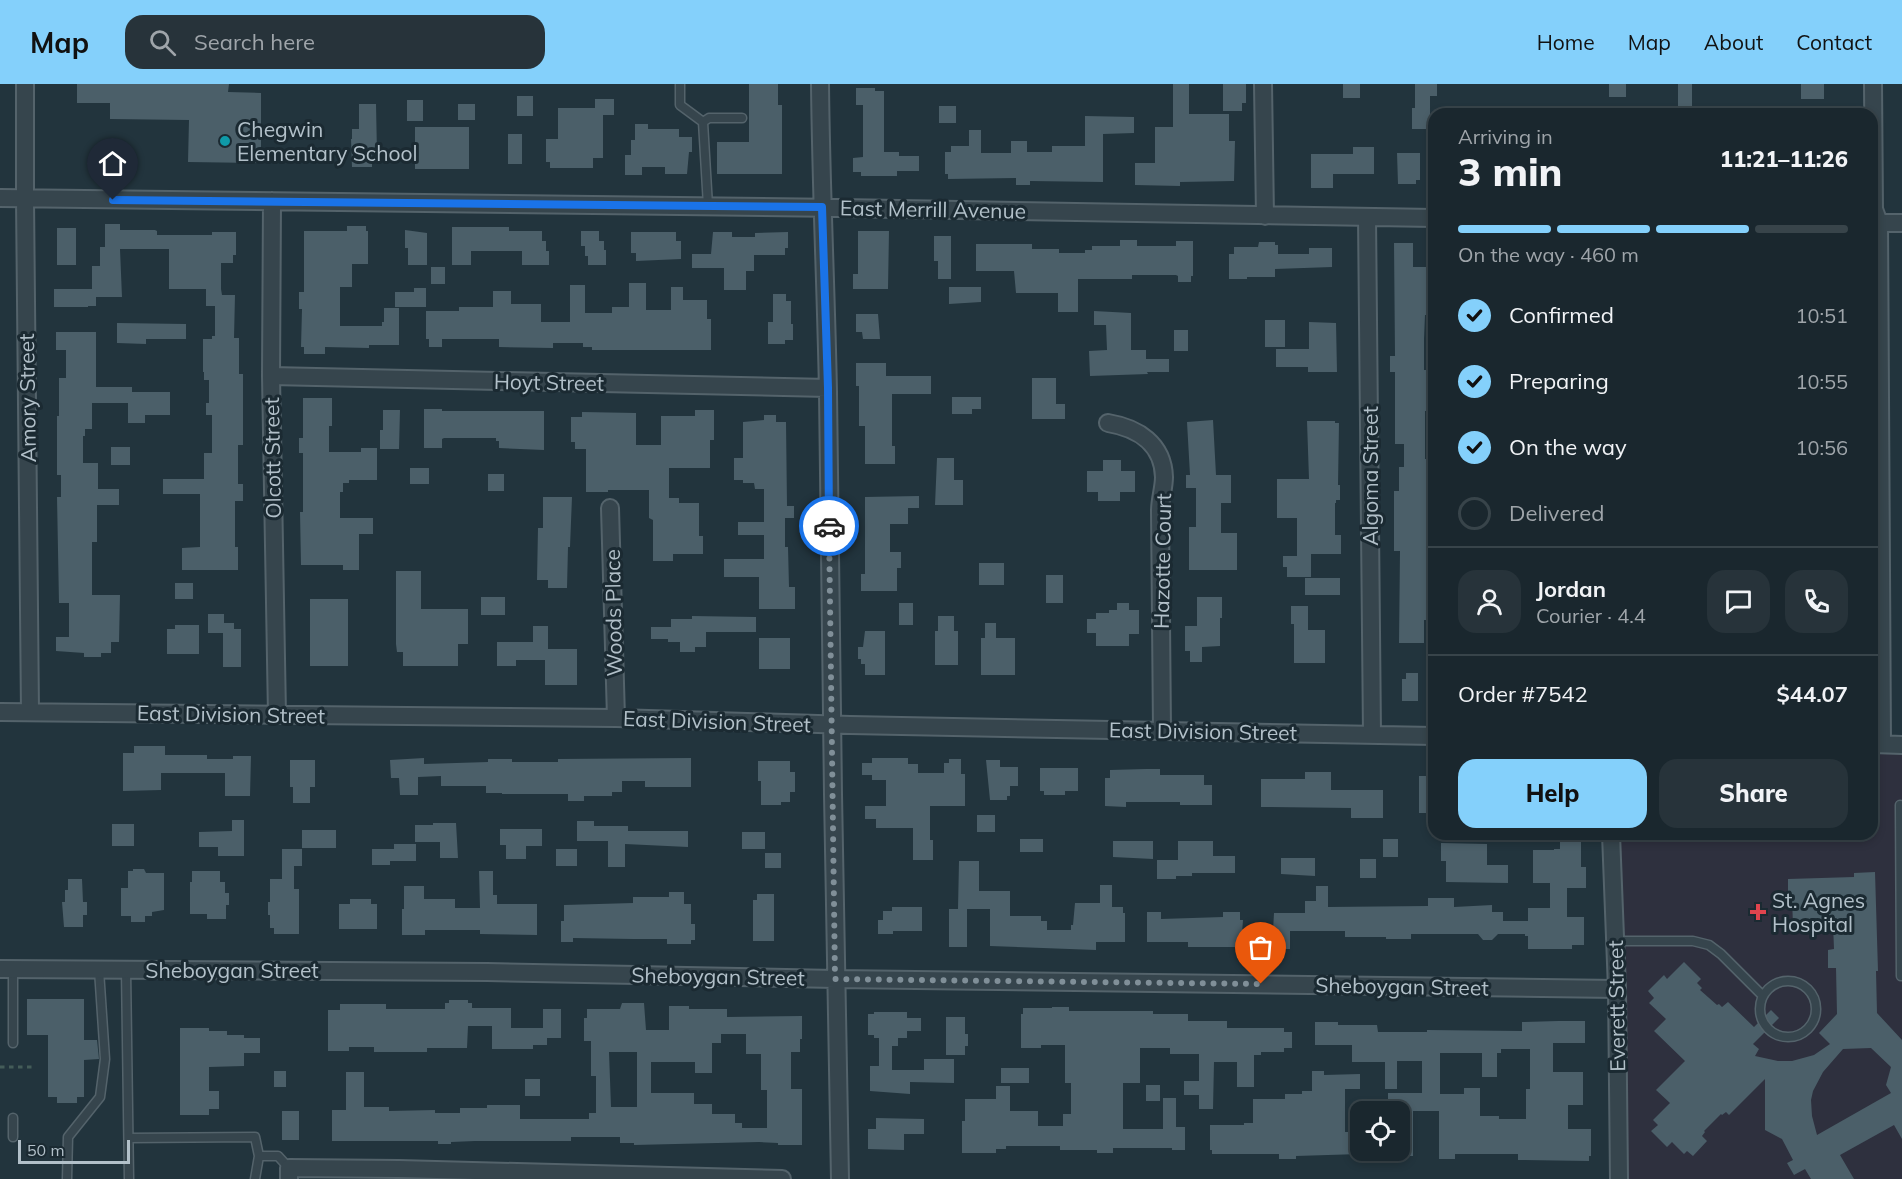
<!DOCTYPE html>
<meta charset="utf-8">
<style>
:root{--surface:#1a272e;--page:#27333a;--text:#f1f3f6;--muted:#9fa5aa;--line:#38444a;--accent:#84d0fb}
body{margin:0;font-family:Mulish,sans-serif;background:var(--page);color:var(--text);height:100vh;display:flex;flex-direction:column;font-size:22px;white-space:nowrap}
*{box-sizing:border-box;margin:0}
p{font-size:20px;color:var(--muted)}
.icon{flex:none;width:33px;height:33px;fill:none;stroke:currentColor;stroke-width:2;stroke-linecap:round;stroke-linejoin:round}
.map{position:relative;flex:1;overflow:hidden}
.side{position:absolute;left:1428px;top:24px;width:450px;height:732px;display:flex;flex-direction:column;background:var(--surface);border-radius:18px;box-shadow:0 3px 9px #0003,0 0 0 2px var(--line)}
.side>*{flex:none}
.buttons{position:absolute;left:1350px;top:1017px;display:grid;gap:12px}
.buttons a{display:grid;place-items:center;width:60px;height:60px;border-radius:12px;background:var(--surface);box-shadow:0 3px 9px #0003,0 0 0 2px var(--line);font-size:30px}
.scale{position:absolute;left:18px;bottom:15px;width:112px;box-sizing:border-box;padding-left:6px;border:3px solid #b2c0c9;border-top:0;font-size:16px;line-height:21px;white-space:nowrap;color:#b2c0c9;-webkit-text-stroke:4px #1b2a32;paint-order:stroke}
.pin{position:absolute;display:grid;place-items:center;width:51px;height:51px;color:#fff;margin:-62px -26px;border-radius:50% 50% 50% 0;rotate:-45deg;box-shadow:0 0 6px #0007}
.pin .icon{rotate:45deg}
.courier{position:absolute;display:grid;place-items:center;width:60px;height:60px;margin:-30px;border:4px solid #1a73e8;border-radius:50%;background:#fff;color:#222;box-shadow:0 2px 8px #0007}
.headline em{font-style:normal;font-weight:800}
.headline div{display:flex;flex-direction:column-reverse}
.headline{display:flex;align-items:center;justify-content:space-between;height:102px;padding:0 30px}
h1{font-size:39px;font-weight:800;line-height:45px}
.bar{display:grid;grid-template-columns:repeat(4,1fr);gap:9px 6px;align-content:center;height:72px;padding:0 30px}
.bar i{height:8px;border-radius:4px;background:var(--line)}
.bar .on{background:var(--accent)}
.bar p{grid-column:span 4}
.line{display:flex;align-items:center;gap:15px;padding:0 30px;border-top:2px solid var(--line)}
.line div{flex:1}
.round{display:grid;place-items:center;flex:none;width:63px;height:63px;border-radius:18px;background:var(--page)}
ol{padding:0 30px;list-style:none}
li{display:flex;align-items:center;gap:18px;height:66px}
li p{margin-inline-start:auto}
li .icon{padding:6px;border-radius:50%;background:var(--accent);color:#111;stroke-width:4}
li:last-child{color:var(--muted)}
li i{width:33px;height:33px;border:3px solid var(--line);border-radius:50%}
.action{display:flex;gap:12px;margin-top:auto;padding:12px 30px}
.action a{flex:1;height:69px;border-radius:18px;background:var(--accent);color:#111;font-size:24px;font-weight:800;line-height:69px;text-align:center}
.action a+a{background:var(--page);color:var(--text)}
header{display:flex;align-items:center;gap:36px;box-sizing:border-box;height:84px;padding:0 30px;background:var(--accent);color:#111}
header strong{font-size:28px}
nav{display:flex;gap:33px;margin-inline-start:auto;font-size:21px}
.search{width:420px;height:54px;background:var(--page);display:flex;align-items:center;gap:15px;box-sizing:border-box;padding:0 21px;border-radius:18px;color:var(--muted);font-size:22px}
.map>svg:first-child{display:block}
.medical{fill:#2e303e}
.building{fill:#4b5f69;fill-rule:evenodd}
.lines{fill:none;stroke-linecap:round;stroke-linejoin:round}
.lane-casing{stroke:#54636b;stroke-width:11}
.street-casing{stroke:#54636b;stroke-width:20}
.path{stroke:#445c59;stroke-width:3;stroke-dasharray:4.5 4.5;stroke-linecap:butt}
.lane{stroke:#36454d;stroke-width:8}
.street{stroke:#36454d;stroke-width:16}
.done{stroke:#808f98;stroke-width:6;stroke-dasharray:0 10.8}
.route{stroke:#1a73e8;stroke-width:8}
.culture-dot{fill:#0f9aa8;stroke:#1b2a32;stroke-width:2}
.health-dot{fill:#e0444e;stroke:#1b2a32;stroke-width:2}
.labels{text-anchor:middle;dominant-baseline:central;stroke-width:6;stroke-linejoin:round;paint-order:stroke}
.poi-label{font-size:21px;fill:#b2c0c9;stroke:#1b2a32;text-anchor:start}
.street-label{font-size:21px;fill:#b2c0c9;stroke:#1b2a32}
</style>
<header>
<strong>Map</strong>
<div class="search"><svg class="icon" aria-label="search" viewBox="0 0 24 24"><circle cx="10" cy="10" r="6"/><path d="M15 15l6 6"/></svg>Search here</div>
<nav><a>Home</a><a>Map</a><a>About</a><a>Contact</a></nav>
</header>
<div class="map">
<svg width="1902" height="1095" viewBox="0 0 1902 1095">
<rect width="100%" height="100%" fill="#22343d"/>
<path class="medical" d="M1872,660l30,1v434h-283l-8,-345h261z"/>
<path class="building" d="M77,0h152l-1,8 33,1v70l-73,-1 1,-42 -79,-1v-16h-33z
M749,0h29v21h4v69h-65v-32h32z
M1173,0h16v30h40v27h6l-1,40 -54,1v4l-45,-1v-22h20v-36h18z
M1223,0h23v19h-4v8h-19z
M1343,0h17v14h-17z
M1415,0h22v12h-7v33h-18v-21h3z
M1609,0h17v13h-17z
M1678,0h14v30h-14z
M1801,0h23v15h-23z
M856,4h19v3h9v61h15v4h20v15h-22v5h-36v-4h-8v-14l10,-1v-52h-7z
M517,12h16v20h-16z
M595,15h19v16h-11v43h-10v10h-43v-6h-4v-23h12v-31h37z
M407,16h16v21h-16z
M359,20h17l1,50h-5v13h-20l-1,-28h1v-10h7z
M458,20h17v16h-17z
M939,22h17v17h-17z
M1085,32l49,1v16l-31,1v48l-73,-1v4h-14v-7l-68,1v-5h-3v-22h6v-6h18v-16h12v23h30v-12h16v11h25v-6h33z
M635,40h13v5h31v8h13v15h-3l-2,22h-22v-7h-23v8h-17v-20h6v-15h4z
M415,43h54v42h-54z
M508,50h14v30h-14z
M1353,63h21v27h-41v14h-22v-34h42z
M1397,69h23v27h-4v4h-18z
M105,140h15v6h35l2,1v4h55v-3h24v23h-3v8h-12v26l1,6h13l-1,43h5v36h4v71h-5v39h5v17h-8v46h3v23h-56v-22l18,-1v-53h-37v-15h41v-26h8v-38h-6v-12h3v-23h-5v-8h-1v-33h9v-3h3v-30h-9v-17h-37v-40h-49l2,48h-26v9h-8v1h-34v-18h38v-23h8v-19h5z
M347,142h19v5h2v33h-16v23h-12v39h42v-4h2v-14h15v37h-30v3l-44,-1v7h-21v-7h-3l1,-38h-3v-17h5v-61h43z
M452,143h57v4h33v10h4v10h3v14h-27v-14h-51v14h-19z
M57,144h19v37h-19z
M405,146l22,3v32h-19v-17h-3z
M581,147h18v10h5v9h2v15h-18v-9h-3v-10h-4z
M858,147h31l-1,58h-35v-15h5z
M631,148h45v9h5v18l-45,2v-8h-5z
M713,148h19v5h23v-4l33,-1v16h-3v7h-31v16h-8v19h-22v-22h-32v-14h19z
M934,152h17v43h-13v-18h-4z
M1120,156h17v6h39v-5h17v35h-2v6h-13v-6l-2,-1h-44v4h-54v33h-20v-19h-42l-2,-22h-38v-27h56v5h27v4h26v-3h7v-4h28z
M1259,158h16v3h3v9h31v-6h23v19l-57,2v8h-28v2h-18v-25h5v-7h24z
M1394,159h19v24h18v30h3v18h-9l-1,24v31h10v13h-5v28h-4v48h4l-2,68h4v15h-2l-1,61h6v17h-10v23h-25l1,-92h-6v-60h5v-24h5v-23h-9v-72h-5v-16h5z
M431,183h14v17h-14z
M629,199h17v27h25v-23h12v13h24v19h4v31h-119v-3h-9v-4h-30v5l-54,-1v-8h-57v8h-13v-8h-3v-28h33v-4h34v-16h18v13h30v18h29v-37h15v28h27v-6h17z
M949,203h32v15l-32,2z
M414,204h12v19h-31v-15h19z
M773,210h13v7h5v23h2v16h-8v4h-17v-22h5z
M1094,227l37,2v37h15v9h23v13h-22l1,2 -58,2 -1,-25 18,-1 -1,-25h-12z
M856,230h22l2,25h-17l-1,-7h-6z
M1265,236h20v27h-20z
M1309,238l27,1 1,49h-29v-5h-32v-18h33z
M117,239l69,1v15h-40v5l-29,-1z
M1174,246h14v21h-14z
M56,248h40v55h36v5h38v23h-25v8h-17v-20h-36v26h-7v7h-2v27h15v26h21v16h-22v37h-5v53h28l-1,47h-8v11h-10v4h-17v-4l-28,-2v-14h13v-34h-10l-2,-106h4v-22h-4v-59h2v-38h7v-28h-10z
M856,279h30v13h45v18h-39v52h3v18h-30v-38h-6v-40h-3z
M1032,294h24v26h9v15h-33z
M952,313h29v12h-9v5h-20z
M303,314h29v28h-3v26h32v-4h16v32h-28v3h-6v9h-3v26h33v16h-14v36h-16v-5h-42l-1,-53h3v-59h-4v-15h4z
M424,325h18v2h102v39l-45,-2v-7h-3v-3h-52l-2,1v9h-18z
M383,326h17l-1,39h-19v-19h3z
M695,326h19v30h-4v28h-41v30h10v5h20v33h4v18h-30v7h-20v-41l-4,-2v-28h-41v2h-22v-43h-11v-7h-4v-25h11v-5l54,1v32h25v-29h34z
M764,331h12v7h10l1,84h7v12h-9v29h3l1,40h6v22h-36v-32h-35v-18h40v-24h-26v-13h26v-33h-9l-1,-6h-11v-3h-9v-22h9v-36l21,-2z
M1213,336l3,55h15v28h-10v30h16v37h-48v-43h7v-39h-10v-13h4l-3,-53z
M1307,337h28v2h4l-1,62h2v15h-4v3h-1v32h6v19h-30v23h-24v-10h-4v-11h14v-38h-20v-39h32z
M111,363h19v18h-19z
M937,374h17v22h9v25h-28z
M1103,376h18v11h14v21h-15v9h-22v-9h-11v-21h16z
M410,384h19v16h-19z
M488,390h16v17h-16z
M919,412v12h-11v16h-18v28h11v16h-4v23h-36v-17h4v-77z
M543,413h29l-2,50h-2l-1,41h-19v-8h-11l1,-52h5z
M979,479h25v22h-25z
M396,487h25v38h47v35h-10v22h-55v-14h-6l-1,-8z
M1046,491h17v28h-17z
M1305,494h35v17h-35z
M175,499h18v16h-18z
M481,513h24v18h-24z
M1197,513h25v21h-2v28l-18,1v15h-12v-11h-5v-25h12z
M310,515h38v67h-38z
M899,519h14v22h-14z
M1117,519h12v7h10v24h-10v12h-33v-13h-9v-14h9v-6h13v-3h8z
M1291,522h17v24h17v33h-31v-39h-3z
M208,530h16v9h10v6h7v38h-18v-34h-15z
M692,532l64,1v15h-50v15h-11v5h-15v-10h-12v-3h-17v-12h20v-8h21z
M938,532h16v15h4v34h-23v-34h3z
M985,539h11v15h19v37h-34v-37h4z
M175,541h24v29h-32v-25h8z
M533,542h15v23h29v36h-32v-25h-29v6h-19v-24h36z
M865,547h20v44h-20v-11h-4v-5h-3v-12h5z
M759,554h31v31h-31z
M1406,589h12v28h-16v-22h4z
M134,662h31v9h42v4h26v-3h18l-1,40h-25v-23h-64v17l-38,1v-38h11z
M424,674v6l64,-2v-3h24v3h46v-3l133,-1v29h-46v-6h-23v11h-10v4h-28v5h-16v-7h-66v-1h-16v-7h-45v-10l-23,1v18h-18l-1,-17h-8l-1,-18z
M872,674h36v6h10v9h26v-10h5v-4h12v15h4v32h-35v34h3v20h-20v-32h-37v-9h-11v-13h21v-26h-14v-5h-10v-12h10z
M290,676h25v27h-5v16h-17v-16h-3z
M986,676h14v7h18v19h-8v10h-3v4h-17z
M758,677h32v11h5v20h-5v10h-9v3h-20v-24h-3z
M1040,684h38v23h-13v4h-21v-4h-4z
M1146,685h14v6h44v10h8v20h-32v-3h-54v5l-21,-1v-28h5v-8z
M1305,688h26v18h52v28h-32v-10l-90,-1v-28h44z
M1419,692h15v37h-15z
M977,731h18v17h-18z
M232,736h12v36h-26v-9h-19v-15l33,-1z
M577,737h17v5h34v5h60v16l-63,-3v23h-17v-26h-31z
M433,739h23l2,35h-18v-16h-25v-17h18z
M112,740h22v22h-22z
M500,745h42v17h-16v13h-20v-14h-6z
M302,746h34v18h-34z
M742,748h23v17h-23z
M1020,755h23v13h-23z
M1383,755h15v18h-15z
M1560,756h21v27h5v21h-19v29h17v28h-12v4h-44v-13h-3v-2h-27l-6,6h-9l-5,-6h-67v5h-25v-2h-41v-6h-55v18h-18l2,-36h31v-12h11v-15h12v21l100,-1v-8h26v9l38,-2v7h11v9h25v-13h22v-25h-17v-33h21v-1h6z
M1113,757h40v18l-40,-2z
M1178,757h35v15h22v17h-43v3h-16v3h-19v-19h21z
M1441,759l46,1v21h21v18l-62,-1v-21h-5z
M394,760h22v17h-26v4h-18v-16h22z
M282,765h20v17h-8v23h5v45h-25v-6h-4v-13h-2v-13h2v-23h12z
M556,765h21v17h-21z
M765,769h16v15h-16z
M1281,774h34v18l-34,-2z
M1360,775h16v19h-16z
M959,777h20v30h31v25h31v5h6v9h24v-5h2l2,-22h25v-18h12v22h11v6h2v29h-29v8l-106,-4v-37h-32z
M133,785h11l2,4h18v37l-12,2v4h-7v6h-14v-6h-10v-28h7v-17h5z
M192,787h28v11h5v11h4v12h-3v14h-19v-5h-17v-32h2z
M479,787h14v24h4v9h40v31l-57,-1v-4h-55v5h-23v-26h2v-23h20v13h31v9h25z
M1875,788l3,99h-2l1,42 25,27v99l-8,-14 -54,30 14,24h-43l-6,-10 -11,6 -7,-12 6,-3 -11,-21 -17,-9v-51l-36,36 -3,-3 -4,3 -1,-1 -17,17 1,1 -3,4 5,5 -14,15 -6,-5 -3,3 -12,-12 -5,5 -16,-16 7,-6 -5,-5 17,-17 -14,-13 29,-29 -31,-30 12,-12 -17,-16 5,-5 -6,-7 16,-16 3,4 17,-17 17,17 -4,4 5,5 -2,2 17,15 2,-1 3,3 6,-5 26,25 17,-17 8,8 -26,26 6,5 -4,7 23,5h14l22,-6 16,-11 -11,-11 18,-19 -1,-46h-8v-18l6,-1 -1,-25 -40,2 -1,-29h-4v-18l66,-2v-4zM1871,964l20,19 -5,18 5,8 -74,42 -5,-19 -1,-16 2,-9 10,-19 20,-23z
M68,795h14l1,23h4v13h-4v12h-19l-2,-25h3v-12h3z
M669,808h15v12h7v20h4v16h-4v4h-24v-5h-34l-60,-1v4h-12v-21h3v-16l69,-2v-6h36z
M757,810h17v47h-21v-41h4z
M350,815h21v5h6v25h-38v-25h11z
M892,823h30v24h-29v3h-15v-14h5v-9h9z
M949,825h18v38h-18z
M1147,828h14v7l62,-2v-5h17v8h3l-2,27h-53v-5h-41z
M27,915h57v41h13l2,19 -15,1v37h-7v6h-20v-6h-9v-62h-21z
M449,916h19v3h4v5h39v20h32v-19h18v29h-14v7h-14v4h-41v-23h-24l-1,22h-40v4h-53v-5h-25v4h-21v-41h12v-6h46v5h59v-6h4z
M622,919h22l2,27h23v-24h20v3h38v8l75,-1v23h-2v13h-9v37h11v56h-24v-2l-19,-1 -125,3v-2h-14v-6h-49v4h-96l-24,1v2h-13v-3h-106v-31h14v-38h18v35h25v4l46,-1v3h25v-5h27v-3h33v14h69v-6h7v-37h-5v-35h-7v-23h3v-9h33zM721,950h25v20h15v36h6v38h-25v-5h-7v-9h-23v-10h-18v-11h-43v-31h44v11h17v-30h9zM609,968h28v55h-26z
M1052,923h17v4h84v3h35v7h39v7h57v4h8v16h-8v4h-23v3h-7v32h-17v-25h-23l-1,47h-14v-14h-15v-14h15v-27h-29v-6h-30v35h-17v46h40v-31h13v29h9v23h-13v-2h-59v5h-16v-3h-37v-4h-54v3h-10v4h-34v-32h3v-22h31v-13h14v25h28v15h25v-12h8v-31h-6v-38h-24v3h-20v-34h2v-6h29z
M874,928h33v6h14v13h-14v7h-9v8h-6v24h32v-11h30v24l-44,-1v12l-40,-3v-25h9v-28h-5v-3h-6v-21h6z
M946,933h19v17h3v12h-3v9h-19z
M1558,937h27v22h-32v29h30v33h-15v24h23v27h-2v5l-71,-1v-6h-63v5h-16v-48h-26v45h-13v-45h-12v-18h34v-32h-25v28h-12v-27h-33v-17h-37v-23h23v3h39l1,7h49v-2l95,1v-9zM1501,965h29v40h-4v30h-27v-3h-19v-28h-16v6h-24v-41h42v24h15v-24h4z
M180,944h29v3h18v4h17v3h16v15h-16v13l-35,1v24h10v18h-10v6h-29z
M1001,984h28v15h-28z
M274,987h12v16h-12z
M1312,987h12v4l36,-1v15h-15v43h15v22l-64,2v3h-17v-5h-67v-4h-2v-25h34v-2h9v-24h32v-5h17v-3h10z
M525,995h15v17h-15z
M1146,1001h14v16h-14z
M282,1027h17v29h-17z
M876,1034l48,1v15h-20v16l-36,-1v-20h8z"/>
<g class="lines">
<defs>
<path id="lane" d="M680,0v21l23,17 5,84
M703,38l6,-4h33
M1900,721l1,171
M1615,857h78l16,4 12,9 42,42
M13,885v74
M126,886l3,209
M1760 925a28 28 0 1 1 56 0a28 28 0 1 1-56 0Z
M13,1034v19
M129,1054l126,-1 4,19 -4,23
M259,1072h19l11,12
M67,1095l1,-42 32,-40 5,-38 -6,-89"/>
<path id="street" d="M25,0v115l5,513
M820,0c1,103 6,205 8,308 3,262 6,525 12,787
M1263,0l2,132
M1873,0l1,125 5,14 3,521
M0,114l841,10 593,10
M272,117l-1,175 6,339
M1367,133l5,518
M1872,139h30
M271,292l557,12
M1108,339c30,5 55,21 56,54 0,11 -4,22 -4,34l2,219
M610,424l6,210
M0,628l616,6 234,7 584,11
M1873,660l29,1
M1611,750l6,155 2,190
M0,885l487,3 348,7 782,10
M289,1095v-11l110,1 383,10"/>
</defs>
<use href="#lane" class="lane-casing"/>
<use href="#street" class="street-casing"/>
<path class="path" d="M0,983h34"/>
<use href="#lane" class="lane"/>
<use href="#street" class="street"/>
</g>
<g class="lines">
<path class="done" d="M829,442l6,453 426,5"/>
<path class="route" d="M113,116l709,7 6,181 1,138"/>
</g>
<circle class="culture-dot" cx="225" cy="57" r="6"/>
<path class="health-dot" d="M1755 819h6v6h6v6h-6v6h-6v-6h-6v-6h6z"/>
<g class="labels">
<g class="poi-label">
<text x="237" y="45">Chegwin<tspan x="237" dy="24">Elementary School</tspan></text>
<text x="1772" y="816">St. Agnes<tspan x="1772" dy="24">Hospital</tspan></text>
</g>
<g class="street-label">
<text transform="translate(933 125) rotate(1)">East Merrill Avenue</text>
<text transform="translate(549 298) rotate(1)">Hoyt Street</text>
<text transform="translate(27 314) rotate(-91)">Amory Street</text>
<text transform="translate(272 374) rotate(-91)">Olcott Street</text>
<text transform="translate(1370 392) rotate(-90)">Algoma Street</text>
<text transform="translate(1162 477) rotate(-89)">Hazotte Court</text>
<text transform="translate(613 529) rotate(-91)">Woods Place</text>
<text transform="translate(231 630) rotate(1)">East Division Street</text>
<text transform="translate(717 637) rotate(2)">East Division Street</text>
<text transform="translate(1203 647) rotate(1)">East Division Street</text>
<text x="232" y="886">Sheboygan Street</text>
<text transform="translate(718 892) rotate(1)">Sheboygan Street</text>
<text transform="translate(1402 902) rotate(1)">Sheboygan Street</text>
<text transform="translate(1616 922) rotate(-91)">Everett Street</text>
</g>
</g>
</svg>
<div class="buttons">
<a><svg class="icon" aria-label="locate" viewBox="0 0 24 24"><circle cx="12" cy="12" r="6"/><path d="M12 2v4M12 18v4M2 12h4M18 12h4"/></svg></a>
</div>
<div class="scale">50 m</div>
<div class="pin" style="left:1261px;top:900px;background:#ea580c"><svg class="icon" aria-label="bag" viewBox="0 0 24 24"><path d="M5 8h14l-1 12H6zM9 8a3 3 0 0 1 6 0"/></svg></div>
<div class="pin" style="left:113px;top:116px;background:#1f2937"><svg class="icon" aria-label="home" viewBox="0 0 24 24"><path d="M3 11l9-7 9 7M6 9v11h12V9"/></svg></div>
<div class="courier" style="left:829px;top:442px"><svg class="icon" aria-label="car" viewBox="0 0 24 24"><path d="M5 17H2v-5l4-1 3-4h7l3 4 3 1v5h-3M9 17h6M6 11h13"/><circle cx="7" cy="17" r="2"/><circle cx="17" cy="17" r="2"/></svg></div>
<section class="side">
<div class="headline"><div><h1>3 min</h1><p>Arriving in</p></div><em>11:21–11:26</em></div>
<div class="bar"><i class="on"></i><i class="on"></i><i class="on"></i><i></i><p>On the way · 460 m</p></div>
<ol>
<li><svg class="icon" aria-label="check" viewBox="0 0 24 24"><path d="M5 12l5 5 9-10"/></svg>Confirmed<p>10:51</p></li>
<li><svg class="icon" aria-label="check" viewBox="0 0 24 24"><path d="M5 12l5 5 9-10"/></svg>Preparing<p>10:55</p></li>
<li><svg class="icon" aria-label="check" viewBox="0 0 24 24"><path d="M5 12l5 5 9-10"/></svg>On the way<p>10:56</p></li>
<li><i></i>Delivered</li>
</ol>
<div class="line" style="height:108px"><a class="round"><svg class="icon" aria-label="person" viewBox="0 0 24 24"><circle cx="12" cy="8" r="4"/><path d="M4 21q1-7 8-7t8 7"/></svg></a><div><b>Jordan</b><p>Courier · 4.4</p></div><a class="round"><svg class="icon" aria-label="chat" viewBox="0 0 24 24"><path d="M4 5h16v11H9l-5 4z"/></svg></a><a class="round"><svg class="icon" aria-label="phone" viewBox="0 0 24 24"><path d="M5 4h4l2 5-3 2q2 4 5 5l2-3 5 2v4C11 20 4 13 5 4z"/></svg></a></div>
<div class="line" style="height:78px"><div>Order #7542</div><b>$44.07</b></div>
<div class="action"><a>Help</a><a>Share</a></div>
</section>
</div>
